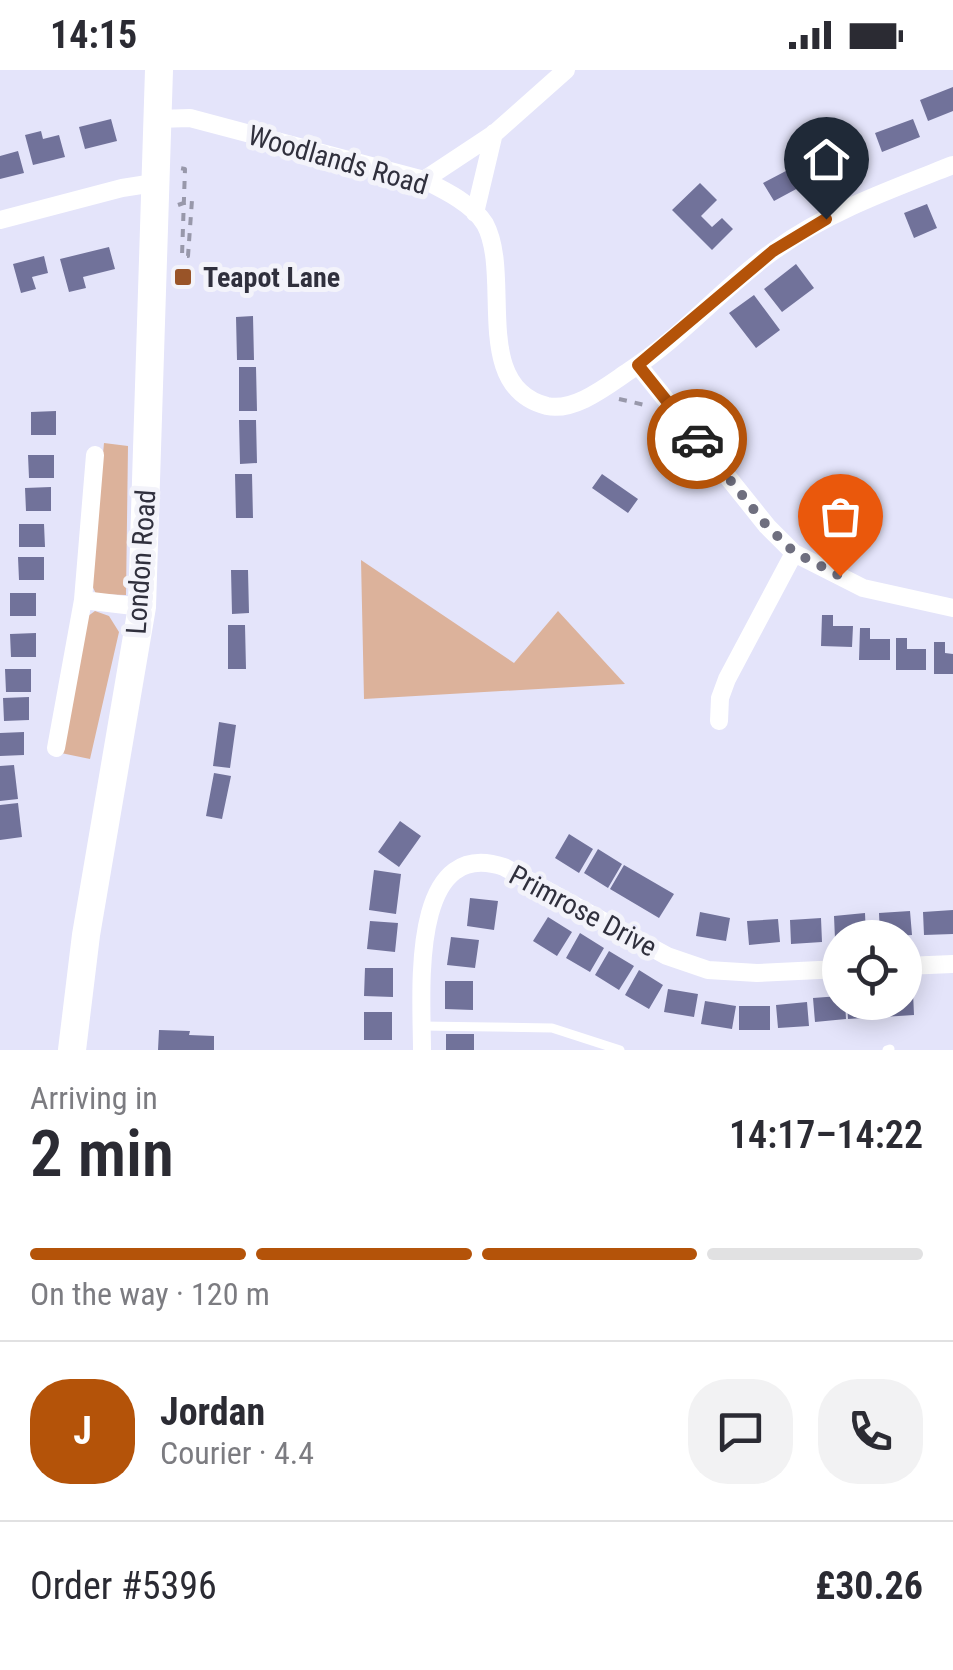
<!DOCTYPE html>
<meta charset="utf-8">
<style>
:root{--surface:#fff;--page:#f2f2f3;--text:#2b2b33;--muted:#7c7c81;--line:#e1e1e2;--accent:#b45309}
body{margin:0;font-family:"Roboto Condensed",sans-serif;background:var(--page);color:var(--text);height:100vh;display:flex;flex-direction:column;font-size:38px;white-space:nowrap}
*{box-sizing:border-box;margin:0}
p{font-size:32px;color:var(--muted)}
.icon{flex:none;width:55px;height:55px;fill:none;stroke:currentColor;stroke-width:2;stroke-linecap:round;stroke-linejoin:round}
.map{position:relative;height:980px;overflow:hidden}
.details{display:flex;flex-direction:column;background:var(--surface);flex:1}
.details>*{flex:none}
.tools{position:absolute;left:822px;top:850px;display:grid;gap:20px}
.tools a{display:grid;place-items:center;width:100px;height:100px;border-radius:50%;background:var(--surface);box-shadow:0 5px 25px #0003;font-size:50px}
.pin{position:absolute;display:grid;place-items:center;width:85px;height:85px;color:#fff;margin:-102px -42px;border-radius:50% 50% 50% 0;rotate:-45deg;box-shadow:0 0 10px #0007}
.pin .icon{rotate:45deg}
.courier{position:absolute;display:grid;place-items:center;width:100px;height:100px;margin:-50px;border:8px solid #b45309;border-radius:50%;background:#fff;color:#222;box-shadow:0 2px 12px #0007}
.headline em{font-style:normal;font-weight:600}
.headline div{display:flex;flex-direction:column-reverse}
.headline{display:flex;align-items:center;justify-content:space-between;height:170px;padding:0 30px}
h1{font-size:65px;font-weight:600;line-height:75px}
.bar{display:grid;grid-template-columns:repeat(4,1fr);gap:15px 10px;align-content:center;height:120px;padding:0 30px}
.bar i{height:12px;border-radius:8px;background:var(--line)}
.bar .on{background:var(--accent)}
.bar p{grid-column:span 4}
.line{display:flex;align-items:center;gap:25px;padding:0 30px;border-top:2px solid var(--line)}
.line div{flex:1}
.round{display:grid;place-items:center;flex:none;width:105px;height:105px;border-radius:40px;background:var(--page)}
.status{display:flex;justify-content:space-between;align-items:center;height:70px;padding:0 50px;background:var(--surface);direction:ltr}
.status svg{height:28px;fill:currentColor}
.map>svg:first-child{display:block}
.green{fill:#dcb29b}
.building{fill:#71729a}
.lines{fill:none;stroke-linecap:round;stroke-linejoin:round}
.path{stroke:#9898aa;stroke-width:4;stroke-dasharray:8 8;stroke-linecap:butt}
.lane{stroke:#fff;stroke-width:9}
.street{stroke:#fff;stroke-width:18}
.primary{stroke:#fff;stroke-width:28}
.done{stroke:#6f6f7f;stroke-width:10;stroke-dasharray:0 18}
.route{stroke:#b45309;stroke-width:12}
.poi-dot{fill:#995428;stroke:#f3f3fa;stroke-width:4}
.labels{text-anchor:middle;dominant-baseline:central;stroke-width:10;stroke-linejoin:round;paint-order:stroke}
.street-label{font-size:28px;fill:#30303d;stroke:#f3f3fa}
.poi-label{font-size:28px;font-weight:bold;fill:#30303d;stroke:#f3f3fa;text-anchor:start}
</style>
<div class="status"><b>14:15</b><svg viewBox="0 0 49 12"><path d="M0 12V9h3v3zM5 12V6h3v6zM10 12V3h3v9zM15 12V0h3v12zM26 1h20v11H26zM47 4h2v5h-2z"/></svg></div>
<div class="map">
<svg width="953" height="980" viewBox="0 0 953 980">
<rect width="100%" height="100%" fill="#e4e4fa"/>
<path class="green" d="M104,373l24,3 -2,149 -30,-1 -5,-11z
M361,490l153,103 44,-52 67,73 -261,15z
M95,541l14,5 10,16 -29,127 -29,-6 23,-134z"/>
<path class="building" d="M953,17v24l-25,10 -8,-21z
M111,49l6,22 -32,8 -6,-22z
M913,49l7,18 -38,15 -7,-19z
M41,61l2,8 16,-4 6,22 -32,8 -8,-30z
M856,62l12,21 -25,15 -13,-21z
M18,81l6,22 -24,6v-23z
M803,92l10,18 -39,21 -11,-18z
M700,113l17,17 -16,16 11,11 10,-9 11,11 -21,21 -40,-40z
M927,134l10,24 -23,10 -10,-25z
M109,177l6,22 -32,8 3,11 -17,4 -9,-33z
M44,186l4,17 -16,4 4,12 -15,4 -8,-29z
M796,194l18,24 -32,24 -18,-23z
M754,225l26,35 -24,18 -27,-35z
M253,246l1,44h-17l-1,-43z
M239,297h17l1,44h-18z
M56,341v24h-25v-23z
M239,350h17l1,43 -17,1z
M28,385h26v23h-25z
M235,404h17l1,44h-17z
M602,404l36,25 -10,14 -36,-25z
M51,417v24h-25l-1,-23z
M19,454h25l1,23h-26z
M18,487h26v23h-25z
M231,500h17l1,43 -17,1z
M10,523h26v23h-26z
M822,545h11v11h20l-1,21 -31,-1z
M228,555h17l1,44h-18z
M860,558h10v11h20v21h-31z
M36,563v24h-25l-1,-23z
M896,568h11v11h19v21h-30z
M934,572h11v11l8,1v20h-19z
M5,599h26v23h-25z
M29,627v23l-25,1 -1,-23z
M219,652l17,3 -6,43 -17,-2z
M24,662v23l-24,1v-23z
M14,695l4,34 -18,2v-35z
M214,703l17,3 -9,43 -16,-3z
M18,733l4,34 -22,3v-35z
M400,751l21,15 -22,31 -21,-15z
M569,764l24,15 -14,24 -24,-15z
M598,779l24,15 -14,24 -24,-15z
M624,795l50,29 -15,24 -49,-29z
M374,800l27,4 -5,40 -27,-4z
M470,828l28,3 -4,29 -27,-4z
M953,840v24l-29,1 -1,-23z
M910,841l2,24 -32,2 -1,-24z
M700,842l30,6 -4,23 -30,-5z
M865,843l1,24 -31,2 -1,-23z
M548,847l24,15 -15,24 -24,-15z
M821,848l1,24 -31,2 -1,-24z
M778,849l2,23 -31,3 -2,-24z
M370,851l28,2 -3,29 -28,-3z
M580,863l24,15 -14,24 -24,-14z
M451,867l28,3 -4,28 -28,-3z
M609,881l25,15 -15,24 -24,-15z
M365,898h28v29l-29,-1z
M639,900l24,15 -14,24 -24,-14z
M445,911h28v29l-28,-1z
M668,919l30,5 -4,23 -30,-5z
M905,922h8l1,23 -31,2 -1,-15h23z
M840,926v6h5l1,17 -31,3 -2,-24z
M705,931l31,5 -4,23 -31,-5z
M807,932l2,24 -31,2 -2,-23z
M847,932h31l1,15 -31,2z
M739,936h31v24h-31z
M364,942h28v28h-28z
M159,960l31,1 -1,4 25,1v14h-56z
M446,964h28v16h-28z"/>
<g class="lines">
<path class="path" d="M178,135l14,-5 -4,56h-6l3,-87 -5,-1
M619,329l30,7"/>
<path class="lane" d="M422,956l130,2 68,22
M887,980l3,-1"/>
<path class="street" d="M157,49l33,-1 234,62c20,10 49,24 61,44 28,52 -15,163 62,182 28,6 61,-21 82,-35 53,-34 95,-85 146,-121 54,-39 117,-61 178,-85
M424,110l71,-47 71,-63
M475,143l19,-80
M0,150l122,-32 32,-5
M638,295l129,161 27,27 69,35 90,20
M83,530l59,7
M719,651l1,-23 7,-19 67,-126
M56,678l27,-148 12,-145
M905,896l48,-2
M422,980c0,-55 -14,-215 82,-183l163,89 41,14 49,3 83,-4"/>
<path class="primary" d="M72,980l14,-115 56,-328 17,-537"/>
</g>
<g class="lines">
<path class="done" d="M697,369l70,87 27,26 46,24"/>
<path class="route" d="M697,369l-59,-74 135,-114 53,-32"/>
</g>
<rect class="poi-dot" x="173" y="197" width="20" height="20" rx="5"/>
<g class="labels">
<g class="street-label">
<text transform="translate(338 90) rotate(16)">Woodlands Road</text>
<text transform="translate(141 492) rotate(-86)">London Road</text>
<text transform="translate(583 841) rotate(28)">Primrose Drive</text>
</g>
<g class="poi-label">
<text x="203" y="207">Teapot Lane</text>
</g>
</g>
</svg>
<div class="tools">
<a><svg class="icon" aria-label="locate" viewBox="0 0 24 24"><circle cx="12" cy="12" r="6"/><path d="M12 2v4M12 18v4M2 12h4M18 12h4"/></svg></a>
</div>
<div class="pin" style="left:840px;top:506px;background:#ea580c"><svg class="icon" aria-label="bag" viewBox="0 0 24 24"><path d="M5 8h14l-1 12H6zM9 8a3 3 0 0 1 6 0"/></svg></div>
<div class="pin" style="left:826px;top:149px;background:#1f2937"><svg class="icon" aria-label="home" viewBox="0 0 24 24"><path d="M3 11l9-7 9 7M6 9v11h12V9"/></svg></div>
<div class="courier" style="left:697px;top:369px"><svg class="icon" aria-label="car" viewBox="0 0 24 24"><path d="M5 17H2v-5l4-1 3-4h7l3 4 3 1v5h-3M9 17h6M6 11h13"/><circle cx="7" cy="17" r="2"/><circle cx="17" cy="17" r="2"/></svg></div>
</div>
<section class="details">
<div class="headline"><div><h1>2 min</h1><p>Arriving in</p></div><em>14:17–14:22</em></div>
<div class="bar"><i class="on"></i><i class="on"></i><i class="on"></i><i></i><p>On the way · 120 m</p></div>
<div class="line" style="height:180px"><b class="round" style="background:var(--accent);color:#fff">J</b><div><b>Jordan</b><p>Courier · 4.4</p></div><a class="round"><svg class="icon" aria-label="chat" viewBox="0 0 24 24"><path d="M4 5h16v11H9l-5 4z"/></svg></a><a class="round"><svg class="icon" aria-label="phone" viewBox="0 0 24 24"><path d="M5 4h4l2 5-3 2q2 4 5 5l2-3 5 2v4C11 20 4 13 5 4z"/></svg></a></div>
<div class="line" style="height:130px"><div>Order #5396</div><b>£30.26</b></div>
</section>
